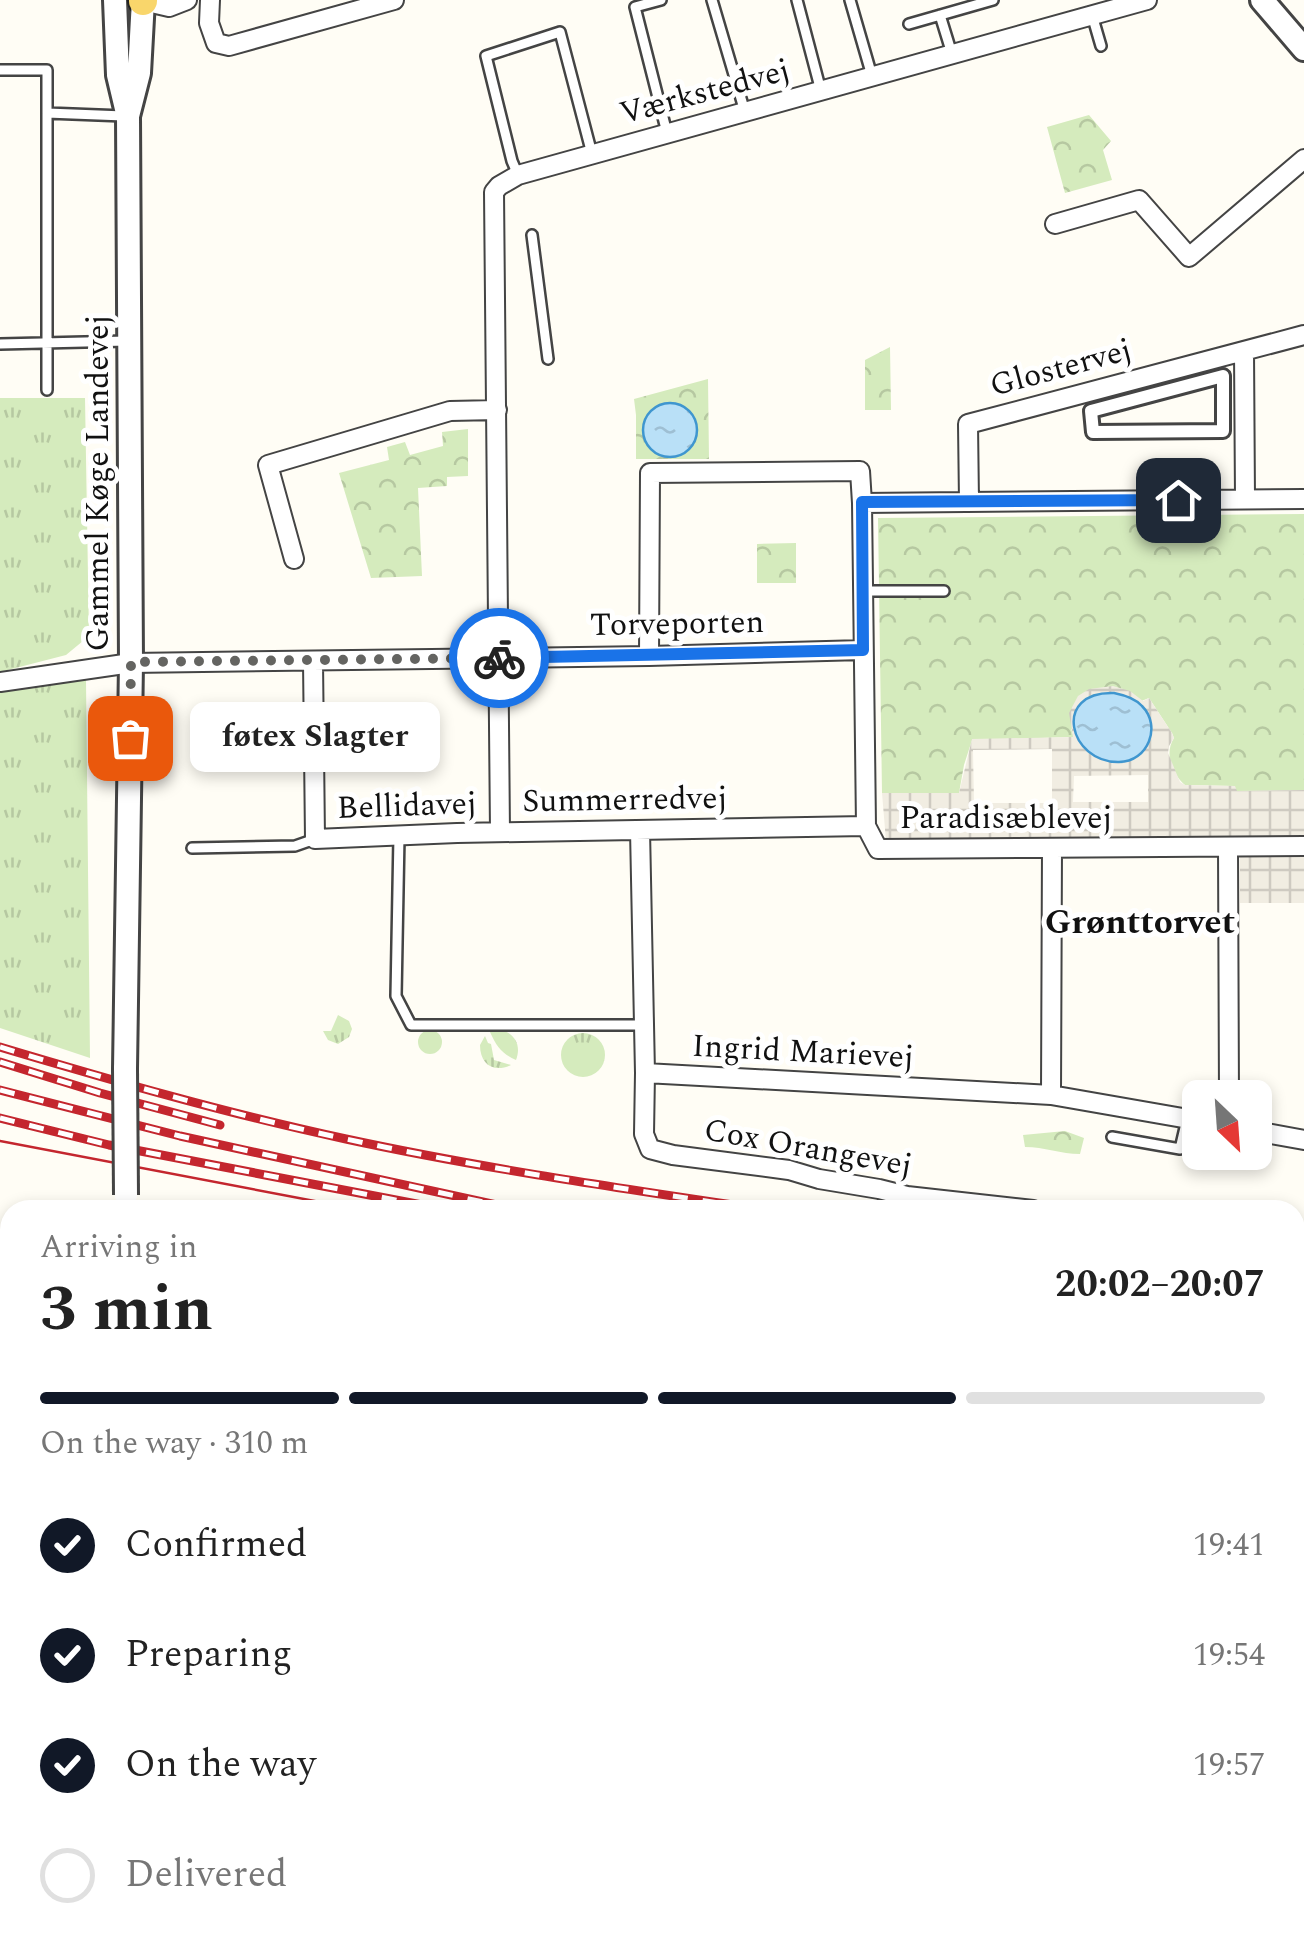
<!DOCTYPE html>
<meta charset="utf-8">
<style>
:root{--surface:#fff;--page:#f6f6f6;--text:#222;--muted:#767676;--line:#e0e0e0;--accent:#111827}
body{margin:0;font-family:Spectral,serif;background:var(--page);color:var(--text);height:100vh;display:flex;flex-direction:column;font-size:38px;white-space:nowrap}
*{box-sizing:border-box;margin:0}
p{font-size:32px;color:var(--muted)}
.icon{flex:none;width:55px;height:55px;fill:none;stroke:currentColor;stroke-width:2;stroke-linecap:round;stroke-linejoin:round}
.map{position:relative;flex:1;overflow:hidden}
.panel{position:absolute;left:0px;top:1200px;width:1305px;height:750px;display:flex;flex-direction:column;background:var(--surface);border-radius:30px 30px 0 0;box-shadow:0 5px 15px #0003}
.panel>*{flex:none}
.needle{width:65px;rotate:155deg}
.fabs{position:absolute;left:1182px;top:1080px;display:grid;gap:20px}
.fabs a{display:grid;place-items:center;width:90px;height:90px;border-radius:15px;background:var(--surface);box-shadow:0 5px 15px #0003;font-size:50px}
.pin{position:absolute;display:grid;place-items:center;width:85px;height:85px;color:#fff;margin:-42px;border-radius:20px;box-shadow:0 5px 15px #0006}
.courier{position:absolute;display:grid;place-items:center;width:100px;height:100px;margin:-50px;border:8px solid #1a73e8;border-radius:50%;background:#fff;color:#222;box-shadow:0 2px 12px #0007}
.bubble{position:absolute;height:70px;border-radius:15px;background:var(--surface);box-shadow:0 5px 15px #0003;font-size:32px;font-weight:700;line-height:70px;text-align:center}
.overview em{font-style:normal;font-weight:700}
.overview div{display:flex;flex-direction:column-reverse}
.overview{display:flex;align-items:center;justify-content:space-between;height:170px;padding:0 40px}
h1{font-size:65px;font-weight:700;line-height:75px}
.bar{display:grid;grid-template-columns:repeat(4,1fr);gap:15px 10px;align-content:center;height:120px;padding:0 40px}
.bar i{height:12px;border-radius:8px;background:var(--line)}
.bar .selected{background:var(--accent)}
.bar p{grid-column:span 4}
ol{padding:0 40px;list-style:none}
li{display:flex;align-items:center;gap:30px;height:110px}
li p{margin-inline-start:auto}
li .icon{padding:10px;border-radius:50%;background:var(--accent);color:#fff;stroke-width:4}
li:last-child{color:var(--muted)}
li i{width:55px;height:55px;border:5px solid var(--line);border-radius:50%}
.map>svg:first-child{display:block}
.grass{fill:url(#grass-tufts)}
.park{fill:url(#park-crowns)}
.plaza{fill:url(#plaza-grid);fill-rule:evenodd}
.water{fill:url(#water-ripples);stroke:#3f96cf;stroke-width:2.5}
.lines{fill:none;stroke-linecap:round;stroke-linejoin:round}
.service-casing{stroke:#444;stroke-width:14}
.pedestrian-casing{stroke:#444;stroke-width:18}
.minor-casing{stroke:#444;stroke-width:22}
.tertiary-casing{stroke:#444;stroke-width:28}
.primary-casing{stroke:#222;stroke-width:32}
.service{stroke:#fff;stroke-width:9}
.pedestrian{stroke:#fff;stroke-width:12}
.minor{stroke:#fff;stroke-width:18}
.tertiary{stroke:#fff;stroke-width:22}
.primary{stroke:#f9d66b;stroke-width:28}
.tram{stroke:#c4262e;stroke-width:2.5}
.rail-casing{stroke:#c4262e;stroke-width:9}
.rail{stroke:#fff;stroke-width:5;stroke-dasharray:15;stroke-linecap:butt}
.tertiary-bridge-casing{stroke:#444;stroke-width:28;stroke-linecap:butt}
.tertiary-bridge{stroke:#fff;stroke-width:22}
.done{stroke:#646461;stroke-width:10;stroke-dasharray:0 18}
.route{stroke:#1a73e8;stroke-width:12}
.labels{text-anchor:middle;dominant-baseline:central;stroke-width:10;stroke-linejoin:round;paint-order:stroke}
.street-label{font-size:32px;fill:#111;stroke:#fff}
.neighbourhood-label{font-size:35px;font-weight:bold;fill:#111;stroke:#fff}
</style>
<div class="map">
<svg width="1304" height="1950" viewBox="0 0 1304 1950">
<defs>
<pattern id="grass-tufts" width="24" height="20" patternUnits="userSpaceOnUse" patternTransform="scale(2.5)"><rect width="24" height="20" fill="#d5ebbd"/><path d="M3 7l-1-3M5 7V3M7 7l1-3M15 17l-1-3M17 17v-4M19 17l1-3" fill="none" stroke="#b6c8a1"/></pattern>
<pattern id="park-crowns" width="20" height="18" patternUnits="userSpaceOnUse" patternTransform="scale(2.5)"><rect width="20" height="18" fill="#d5ebbd"/><path d="M2 6a3 3 0 1 1 6 0M12 15a3 3 0 1 1 6 0" fill="none" stroke="#b6c8a1"/></pattern>
<pattern id="plaza-grid" width="8" height="8" patternUnits="userSpaceOnUse" patternTransform="scale(2.5)"><rect width="8" height="8" fill="#f1ede2"/><path d="M0 4h8M4 0v8" fill="none" stroke="#cecac1"/></pattern>
<pattern id="water-ripples" width="26" height="14" patternUnits="userSpaceOnUse" patternTransform="scale(2.5)"><rect width="26" height="14" fill="#b9e0f7"/><path d="M2 4q2-2 4 0t4 0M15 11q2-2 4 0t4 0" fill="none" stroke="#9ebfd3"/></pattern>
</defs>
<rect width="100%" height="100%" fill="#fffdf5"/>
<path class="grass" d="M0,398h85l4,238 -23,19 -66,17z
M86,680l4,378 -90,-30v-337z
M338,1015l11,6 3,8 -3,8 -11,7 -10,-4 -5,-9h8z
M499,1029c15,4 23,15 17,31 -15,-7 -19,-13 -26,-28z
M418 1042a12 12 0 1 1 24 0a12 12 0 1 1-24 0Z
M561 1055a22 22 0 1 1 44 0a22 22 0 1 1-44 0Z
M485,1036l3,7 3,1 3,16 17,5c-17,8 -31,0 -31,-20z"/>
<path class="park" d="M1089,115l22,26 -8,9 9,30 -47,13 -18,-66z
M890,347l1,63h-26v-50z
M708,379l1,80h-73v-44l-2,-16z
M468,429v47l-21,1v9l-29,2 4,88 -51,2 -32,-105 50,-13 -2,-13 18,-5 5,13 33,-9 -1,-14z
M1304,514v276l-68,1 -2,-5 -49,-1c-13,-11 -21,-32 -11,-47l-2,-5 -23,-35 -78,31 3,8 -102,3 -8,25 -5,28h-77l-4,-275z
M796,543v40h-39v-39z
M1065,1131l19,7 -4,16c-19,0 -36,-7 -55,-7l-2,-12z"/>
<path class="plaza" d="M1113,686l17,5 13,10 6,-3 23,35 2,5 -5,8 -1,7 12,29 5,3 50,1 2,5 67,-1v113h-64v-56l-354,-6 -4,-48h77l13,-54 101,-2 -4,-24 9,-17 11,-7zM1114,693l17,5 13,9 8,20 -6,21 -16,13 -5,1 -16,-1 -15,-6 -16,-17 -3,-25 3,-6 6,-8 10,-5zM1052,749v54h-78l-1,-53zM1148,775v27h-75l1,-26z"/>
<path class="water" d="M643 430a27 27 0 1 1 54 0a27 27 0 1 1-54 0Z
M1114,693c10,2 21,5 28,13 20,20 6,56 -23,56 -50,1 -68,-71 -5,-69z"/>
<g class="lines">
<defs>
<path id="service" d="M661,0l-26,7 32,126
M712,0l33,112
M797,0l24,91
M850,0l22,76
M940,15l12,39
M1092,15l9,31
M909,24l84,-24
M0,70h47v320
M47,113l77,3
M518,175l-6,-14 -26,-105 74,-24 32,122
M532,235l16,124
M0,344l127,-3
M863,591h81
M399,836l-3,160 15,29h233
M192,848l103,-2 20,-7
M1112,1137l68,12 7,-30
M1295,1416l9,2
M1299,1566l1,-32 4,-9
M0,1657l10,-1
M0,1849h4
M888,1940l3,10"/>
<path id="pedestrian" d="M1223,376v55l-130,1 -2,-21z"/>
<path id="minor" d="M210,0l-1,23 7,20 13,3 165,-46
M143,1l26,6 18,-7
M1055,224l84,-24 50,57 115,-98
M1244,351l1,148
M969,502l-1,-78 336,-89
M862,503l4,323 12,23 426,-3
M294,559l-26,-94 182,-54 47,-1
M649,656l1,-183 210,-2 2,32 442,-4
M313,661l2,178 142,-6 409,-7
M0,682l131,-19 518,-7 214,-6
M640,830l5,243 -1,61 6,15 23,6 116,15 30,9 60,10 28,7 126,14
M500,832l-6,-640 5,-6 19,-11 629,-175
M1228,847l1,251
M645,1073l406,22 149,26
M1051,1095l1,-247
M1255,1131l49,9
M1295,1240h9
M1295,1566l9,1
M467,1940l3,10
M734,1940l6,10
M1087,1940l3,10
M590,1950l15,-10"/>
<path id="tertiary" d="M115,0l3,75 9,38
M1262,0l42,49
M125,1069l6,-406 -3,-547 11,-43 4,-73
M0,1433l10,2
M137,1940v10"/>
<path id="primary" d="M143,1v-1"/>
</defs>
<use href="#service" class="service-casing"/>
<use href="#pedestrian" class="pedestrian-casing"/>
<use href="#minor" class="minor-casing"/>
<use href="#tertiary" class="tertiary-casing"/>
<use href="#primary" class="primary-casing"/>
<use href="#service" class="service"/>
<use href="#pedestrian" class="pedestrian"/>
<use href="#minor" class="minor"/>
<use href="#tertiary" class="tertiary"/>
<use href="#primary" class="primary"/>
<path class="tram" d="M0,1141l362,69
M1295,1371l9,1"/>
<defs>
<path id="rail" d="M0,1047c114,34 229,67 346,92 139,30 280,50 421,71
M0,1062l100,31 120,32
M0,1090l180,46 340,74
M0,1118l109,27 339,65
M1295,1287l9,1
M1295,1341l9,1
M1295,1358l9,1"/>
</defs>
<use href="#rail" class="rail-casing"/>
<use href="#rail" class="rail"/>
<defs>
<path id="tertiary-bridge" d="M125,1069l1,126"/>
</defs>
<use href="#tertiary-bridge" class="tertiary-bridge-casing"/>
<use href="#tertiary-bridge" class="tertiary-bridge"/>
</g>
<g class="lines">
<path class="done" d="M130,738l1,-76 368,-4"/>
<path class="route" d="M499,658l364,-8 -1,-148 316,-2"/>
</g>
<g class="labels">
<g class="street-label">
<text transform="translate(705 92) rotate(-15)">Værkstedvej</text>
<text transform="translate(1061 368) rotate(-15)">Glostervej</text>
<text transform="translate(98 483) rotate(-90)">Gammel Køge Landevej</text>
<text transform="translate(677 624) rotate(-1)">Torveporten</text>
<text transform="translate(625 800) rotate(-1)">Summerredvej</text>
<text transform="translate(407 806) rotate(-2)">Bellidavej</text>
<text x="1006" y="818">Paradisæblevej</text>
<text transform="translate(803 1052) rotate(3)">Ingrid Marievej</text>
<text transform="translate(808 1148) rotate(10)">Cox Orangevej</text>
</g>
<g class="neighbourhood-label">
<text x="1140" y="922">Grønttorvet</text>
</g>
</g>
</svg>
<div class="fabs">
<a><svg class="needle" viewBox="-14 -14 28 28"><path d="M0-13l5 13h-10z" fill="#e53935"/><path d="M0 13l5-13h-10z" fill="#767676"/></svg></a>
</div>
<div class="pin" style="left:130px;top:738px;background:#ea580c"><svg class="icon" aria-label="bag" viewBox="0 0 24 24"><path d="M5 8h14l-1 12H6zM9 8a3 3 0 0 1 6 0"/></svg></div>
<div class="pin" style="left:1178px;top:500px;background:#1f2937"><svg class="icon" aria-label="home" viewBox="0 0 24 24"><path d="M3 11l9-7 9 7M6 9v11h12V9"/></svg></div>
<div class="courier" style="left:499px;top:658px"><svg class="icon" aria-label="bike" viewBox="0 0 24 24"><circle cx="6" cy="16" r="4"/><circle cx="18" cy="16" r="4"/><path d="M6 16l4-8h5l3 8M10 8l3 8H6M13 5h3"/></svg></div>
<div class="bubble" style="left:190px;top:702px;width:250px">føtex Slagter</div>
<section class="panel">
<div class="overview"><div><h1>3 min</h1><p>Arriving in</p></div><em>20:02–20:07</em></div>
<div class="bar"><i class="selected"></i><i class="selected"></i><i class="selected"></i><i></i><p>On the way · 310 m</p></div>
<ol>
<li><svg class="icon" aria-label="check" viewBox="0 0 24 24"><path d="M5 12l5 5 9-10"/></svg>Confirmed<p>19:41</p></li>
<li><svg class="icon" aria-label="check" viewBox="0 0 24 24"><path d="M5 12l5 5 9-10"/></svg>Preparing<p>19:54</p></li>
<li><svg class="icon" aria-label="check" viewBox="0 0 24 24"><path d="M5 12l5 5 9-10"/></svg>On the way<p>19:57</p></li>
<li><i></i>Delivered</li>
</ol>
</section>
</div>
